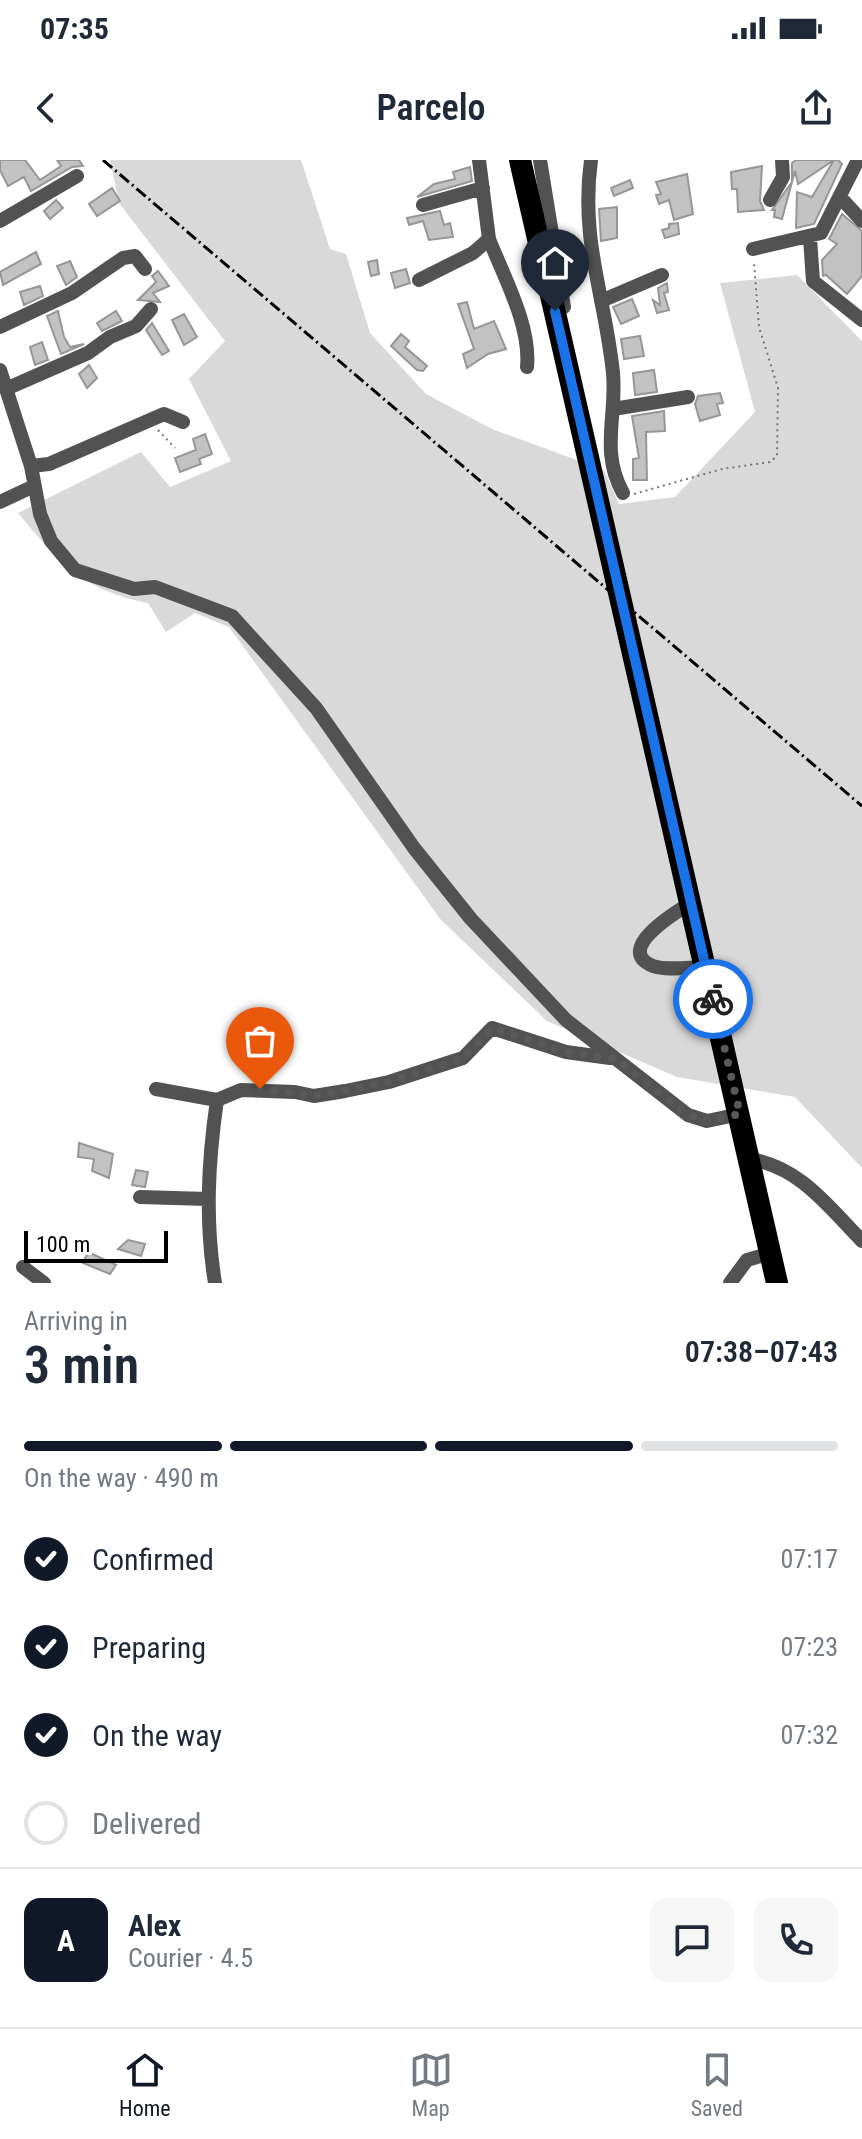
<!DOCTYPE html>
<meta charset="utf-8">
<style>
:root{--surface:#fff;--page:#f6f6f7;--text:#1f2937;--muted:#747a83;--line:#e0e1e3;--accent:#111827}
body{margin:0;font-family:"Roboto Condensed",sans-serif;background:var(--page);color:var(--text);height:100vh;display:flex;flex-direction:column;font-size:30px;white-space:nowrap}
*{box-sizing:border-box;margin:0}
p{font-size:26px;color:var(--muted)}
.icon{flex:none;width:44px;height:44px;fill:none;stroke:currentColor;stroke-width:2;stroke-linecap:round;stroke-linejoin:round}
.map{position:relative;height:1123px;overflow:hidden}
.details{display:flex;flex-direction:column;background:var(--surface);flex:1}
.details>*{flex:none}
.scale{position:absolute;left:24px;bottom:20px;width:144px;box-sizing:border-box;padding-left:8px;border:4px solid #000;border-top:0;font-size:22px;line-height:28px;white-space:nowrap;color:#000;-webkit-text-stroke:6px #fff;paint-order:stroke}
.pin{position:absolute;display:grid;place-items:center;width:68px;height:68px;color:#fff;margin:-82px -34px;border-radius:50% 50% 50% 0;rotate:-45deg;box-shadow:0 0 8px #0007}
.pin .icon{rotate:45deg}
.courier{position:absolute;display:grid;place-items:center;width:80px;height:80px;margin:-40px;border:6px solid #1a73e8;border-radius:50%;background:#fff;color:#222;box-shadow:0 2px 10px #0007}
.summary em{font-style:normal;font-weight:600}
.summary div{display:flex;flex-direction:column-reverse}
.summary{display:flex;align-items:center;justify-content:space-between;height:136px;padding:0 24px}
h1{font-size:52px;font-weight:600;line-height:60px}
.bar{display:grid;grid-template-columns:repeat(4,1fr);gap:12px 8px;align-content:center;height:96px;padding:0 24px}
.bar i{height:10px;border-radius:6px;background:var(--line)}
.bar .active{background:var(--accent)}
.bar p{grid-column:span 4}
.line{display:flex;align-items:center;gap:20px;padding:0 24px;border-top:2px solid var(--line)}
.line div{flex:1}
.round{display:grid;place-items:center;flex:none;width:84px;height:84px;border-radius:16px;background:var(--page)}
ol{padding:0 24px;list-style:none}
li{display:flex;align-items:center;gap:24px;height:88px}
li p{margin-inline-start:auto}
li .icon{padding:8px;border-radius:50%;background:var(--accent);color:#fff;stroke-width:4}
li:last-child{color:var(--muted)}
li i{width:44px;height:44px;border:4px solid var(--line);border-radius:50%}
.status{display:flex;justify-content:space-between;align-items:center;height:56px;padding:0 40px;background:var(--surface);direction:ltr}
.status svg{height:22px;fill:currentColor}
header{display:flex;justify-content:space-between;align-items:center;height:104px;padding:0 24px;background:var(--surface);font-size:36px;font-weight:600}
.tabs{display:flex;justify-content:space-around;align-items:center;height:112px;border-top:2px solid var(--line);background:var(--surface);font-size:22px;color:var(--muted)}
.tabs a{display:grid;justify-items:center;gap:4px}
.tabs .active{color:var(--accent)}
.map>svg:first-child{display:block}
.green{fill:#d9d9d9}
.building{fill:#c2c2c2;stroke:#969696;stroke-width:2}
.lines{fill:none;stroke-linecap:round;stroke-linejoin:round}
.path{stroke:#747474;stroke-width:2;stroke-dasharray:2 4;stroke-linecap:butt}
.minor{stroke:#525252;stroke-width:14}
.highway{stroke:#000;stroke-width:22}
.rail{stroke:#000;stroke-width:3;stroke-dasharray:12 4 2 4;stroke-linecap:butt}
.done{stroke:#595959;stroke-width:8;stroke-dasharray:0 14.4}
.route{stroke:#1a73e8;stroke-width:10}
</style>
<div class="status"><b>07:35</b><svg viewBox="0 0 49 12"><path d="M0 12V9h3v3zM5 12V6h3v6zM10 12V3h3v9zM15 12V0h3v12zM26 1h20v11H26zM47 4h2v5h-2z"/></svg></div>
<header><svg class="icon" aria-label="back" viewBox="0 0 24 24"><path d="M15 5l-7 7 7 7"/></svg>Parcelo<svg class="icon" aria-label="share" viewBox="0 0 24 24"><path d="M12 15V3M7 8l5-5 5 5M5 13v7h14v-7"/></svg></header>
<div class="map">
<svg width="862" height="1123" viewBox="0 0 862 1123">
<rect width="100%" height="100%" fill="#fff"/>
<path class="green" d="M110,0h191l29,89 16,5 24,79 56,61 66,35 112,41 15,34 56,-7 80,-85 -35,-129 77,-8 65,66v827l-67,-71 -118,-20 -130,-56 -106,-101 -212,-293 -34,-14 -29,19 -18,-29c-66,-13 -88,-40 -130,-90l123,-61 29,35 61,-26 -42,-82 36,-38 -106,-138z"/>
<path class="building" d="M0,0h25l15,20 21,-14 -4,-6h22l4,6 -11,1 -41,24 -7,-14 -16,9 -8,-16z
M796,0h42l4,4 -28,60 -18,4 1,-36 15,5 22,-37 -36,24 -3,-13 -13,48 -8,-2 1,-7h-3l20,-28v-19z
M762,6l-2,35 4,9 -26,2 -1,-23h-5l-1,-17z
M470,7l2,14 -55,16 17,-13 21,-5 -2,-7z
M687,14l6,40 -19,6 -5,-20 -10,4 -3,-9 5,-1 -5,-12z
M630,20l3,8 -19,8 -3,-8z
M112,28l8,13 -23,15 -8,-12z
M56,40l7,8 -13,11 -6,-8z
M617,47v31l-16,3 -2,-32z
M440,51l4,14 6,-2 3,14 -24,3 -6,-19 -14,4 -2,-7z
M842,54l20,17v45l-15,18 -21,-19 -3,1 -1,-16 15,-16 -8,-5z
M678,63l1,11 -14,4 -3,-8 7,-2v-4z
M36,92l5,12 -38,21 -3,-13z
M578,99l4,19 -11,3 -4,-19z
M377,100l2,14 -8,2 -3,-14z
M70,101l7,16 -11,8 -9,-19z
M406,109l4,14 -15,5 -4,-15z
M158,111l11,15 -16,7 7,9 -22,-2 18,-18 -4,-6z
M667,123l1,9 -4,1 5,17 -12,3 -4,-13 7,5 -2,-17z
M40,126l3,10 -19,9 -4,-13z
M632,139l7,17 -18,8 -8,-17z
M467,142l7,27 20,-8 12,28 -18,5 -21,14 -4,-14 11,-5 -16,-45z
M58,151l6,26 6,10 14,-3 -23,10 -14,-38z
M116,151l6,10 -20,10 -5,-8z
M184,154l13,23 -13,8 -12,-25z
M152,163l17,28 -7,4 -16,-25z
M401,174l8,7 -4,6 22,19 -4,5 -6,-1 -26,-24z
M640,176l4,20 -20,3 -3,-20z
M42,182l6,18 -13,5 -5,-18z
M89,205l8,13 -10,10 -8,-14z
M654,210l3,22 -22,3 -2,-22z
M720,233l3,10 -6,1 3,11 -20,6 -5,-17 3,-8z
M664,251l1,20 -19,1 1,48h-14v-21l6,-1 -7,-42z
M205,274l7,20 -13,5 2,5 -21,8 -5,-14 21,-8 -3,-11z
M79,983l34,11 -4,24 -17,-7 2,-12 -16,-2z
M136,1010l12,2 -3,15 -13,-2z
M128,1080l17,4 -4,12 -23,-7z
M88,1092l28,13 -6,9 -27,-11z"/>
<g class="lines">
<path class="path" d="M158,270l17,18
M634,334l88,-25 48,-7 7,-6 1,-68 -19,-61 -5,-64"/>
<path class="minor" d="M540,0l24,147
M591,0c-11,81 14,135 22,213 4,43 -13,79 10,120
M841,38l21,23
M770,40l13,-23 -1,-17
M423,45l60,-17
M0,61l77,-45
M810,78l3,43 49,39
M489,79c15,38 42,87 38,128
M753,89l68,-16 37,-73
M419,120l54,-27 16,-14 -10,-79
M601,141l61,-26
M0,167l72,-34 51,-35 12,-2 10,13
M0,210l31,96 9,48 11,27 24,29 59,19 21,-2 77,29 84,92 98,140 57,71 95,101 122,95 19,6 33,-7
M8,228l80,-35 22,-16 26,-11 15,-17
M613,249l75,-12
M31,306l18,-2 115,-50 19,8
M0,342l34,-16
M689,744c-13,8 -76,46 -36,62 14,5 37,1 52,1
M156,929l61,11 24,-10 54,2 19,4 31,-5 44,-9 74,-24 29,-30 74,24 44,6
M749,999c50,7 79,47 113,82
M140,1037l68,2
M23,1107l21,16
M215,1123c-10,-62 -7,-121 2,-183
M730,1123l17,-23 24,-7"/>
<path class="highway" d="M520,0l257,1123"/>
<path class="rail" d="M103,0l759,646"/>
</g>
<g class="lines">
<path class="done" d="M260,929l54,7 75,-14 74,-24 29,-30 74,24 50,7 72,56 19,6 33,-7 -27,-115"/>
<path class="route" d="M555,151l158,688"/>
</g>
</svg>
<div class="scale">100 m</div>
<div class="pin" style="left:260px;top:929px;background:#ea580c"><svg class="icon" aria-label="bag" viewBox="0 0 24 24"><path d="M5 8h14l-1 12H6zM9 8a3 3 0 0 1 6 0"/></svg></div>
<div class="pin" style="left:555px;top:151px;background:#1f2937"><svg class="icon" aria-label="home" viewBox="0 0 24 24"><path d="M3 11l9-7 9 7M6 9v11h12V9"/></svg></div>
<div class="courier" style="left:713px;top:839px"><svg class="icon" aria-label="bike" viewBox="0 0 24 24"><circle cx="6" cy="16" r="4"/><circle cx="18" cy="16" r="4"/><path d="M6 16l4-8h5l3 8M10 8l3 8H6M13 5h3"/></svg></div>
</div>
<section class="details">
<div class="summary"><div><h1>3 min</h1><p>Arriving in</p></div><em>07:38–07:43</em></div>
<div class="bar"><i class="active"></i><i class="active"></i><i class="active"></i><i></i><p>On the way · 490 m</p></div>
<ol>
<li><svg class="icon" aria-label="check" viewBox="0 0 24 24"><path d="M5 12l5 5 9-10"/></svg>Confirmed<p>07:17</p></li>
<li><svg class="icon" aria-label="check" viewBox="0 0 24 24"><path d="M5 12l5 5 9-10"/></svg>Preparing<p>07:23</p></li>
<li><svg class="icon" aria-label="check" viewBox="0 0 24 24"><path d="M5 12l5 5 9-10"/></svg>On the way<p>07:32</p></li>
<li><i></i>Delivered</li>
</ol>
<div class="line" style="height:144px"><b class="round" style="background:var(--accent);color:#fff">A</b><div><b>Alex</b><p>Courier · 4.5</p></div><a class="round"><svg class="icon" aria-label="chat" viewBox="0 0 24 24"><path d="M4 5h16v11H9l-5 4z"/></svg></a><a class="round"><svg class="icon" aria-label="phone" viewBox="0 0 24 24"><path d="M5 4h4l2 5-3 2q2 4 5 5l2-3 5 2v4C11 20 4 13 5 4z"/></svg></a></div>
</section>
<nav class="tabs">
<a class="active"><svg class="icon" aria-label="home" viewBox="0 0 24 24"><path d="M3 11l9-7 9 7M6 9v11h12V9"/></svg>Home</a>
<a><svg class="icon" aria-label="map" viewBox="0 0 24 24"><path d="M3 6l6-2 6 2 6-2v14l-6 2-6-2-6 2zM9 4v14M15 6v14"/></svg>Map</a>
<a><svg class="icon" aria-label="saved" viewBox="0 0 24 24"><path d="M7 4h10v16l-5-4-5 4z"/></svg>Saved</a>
</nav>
